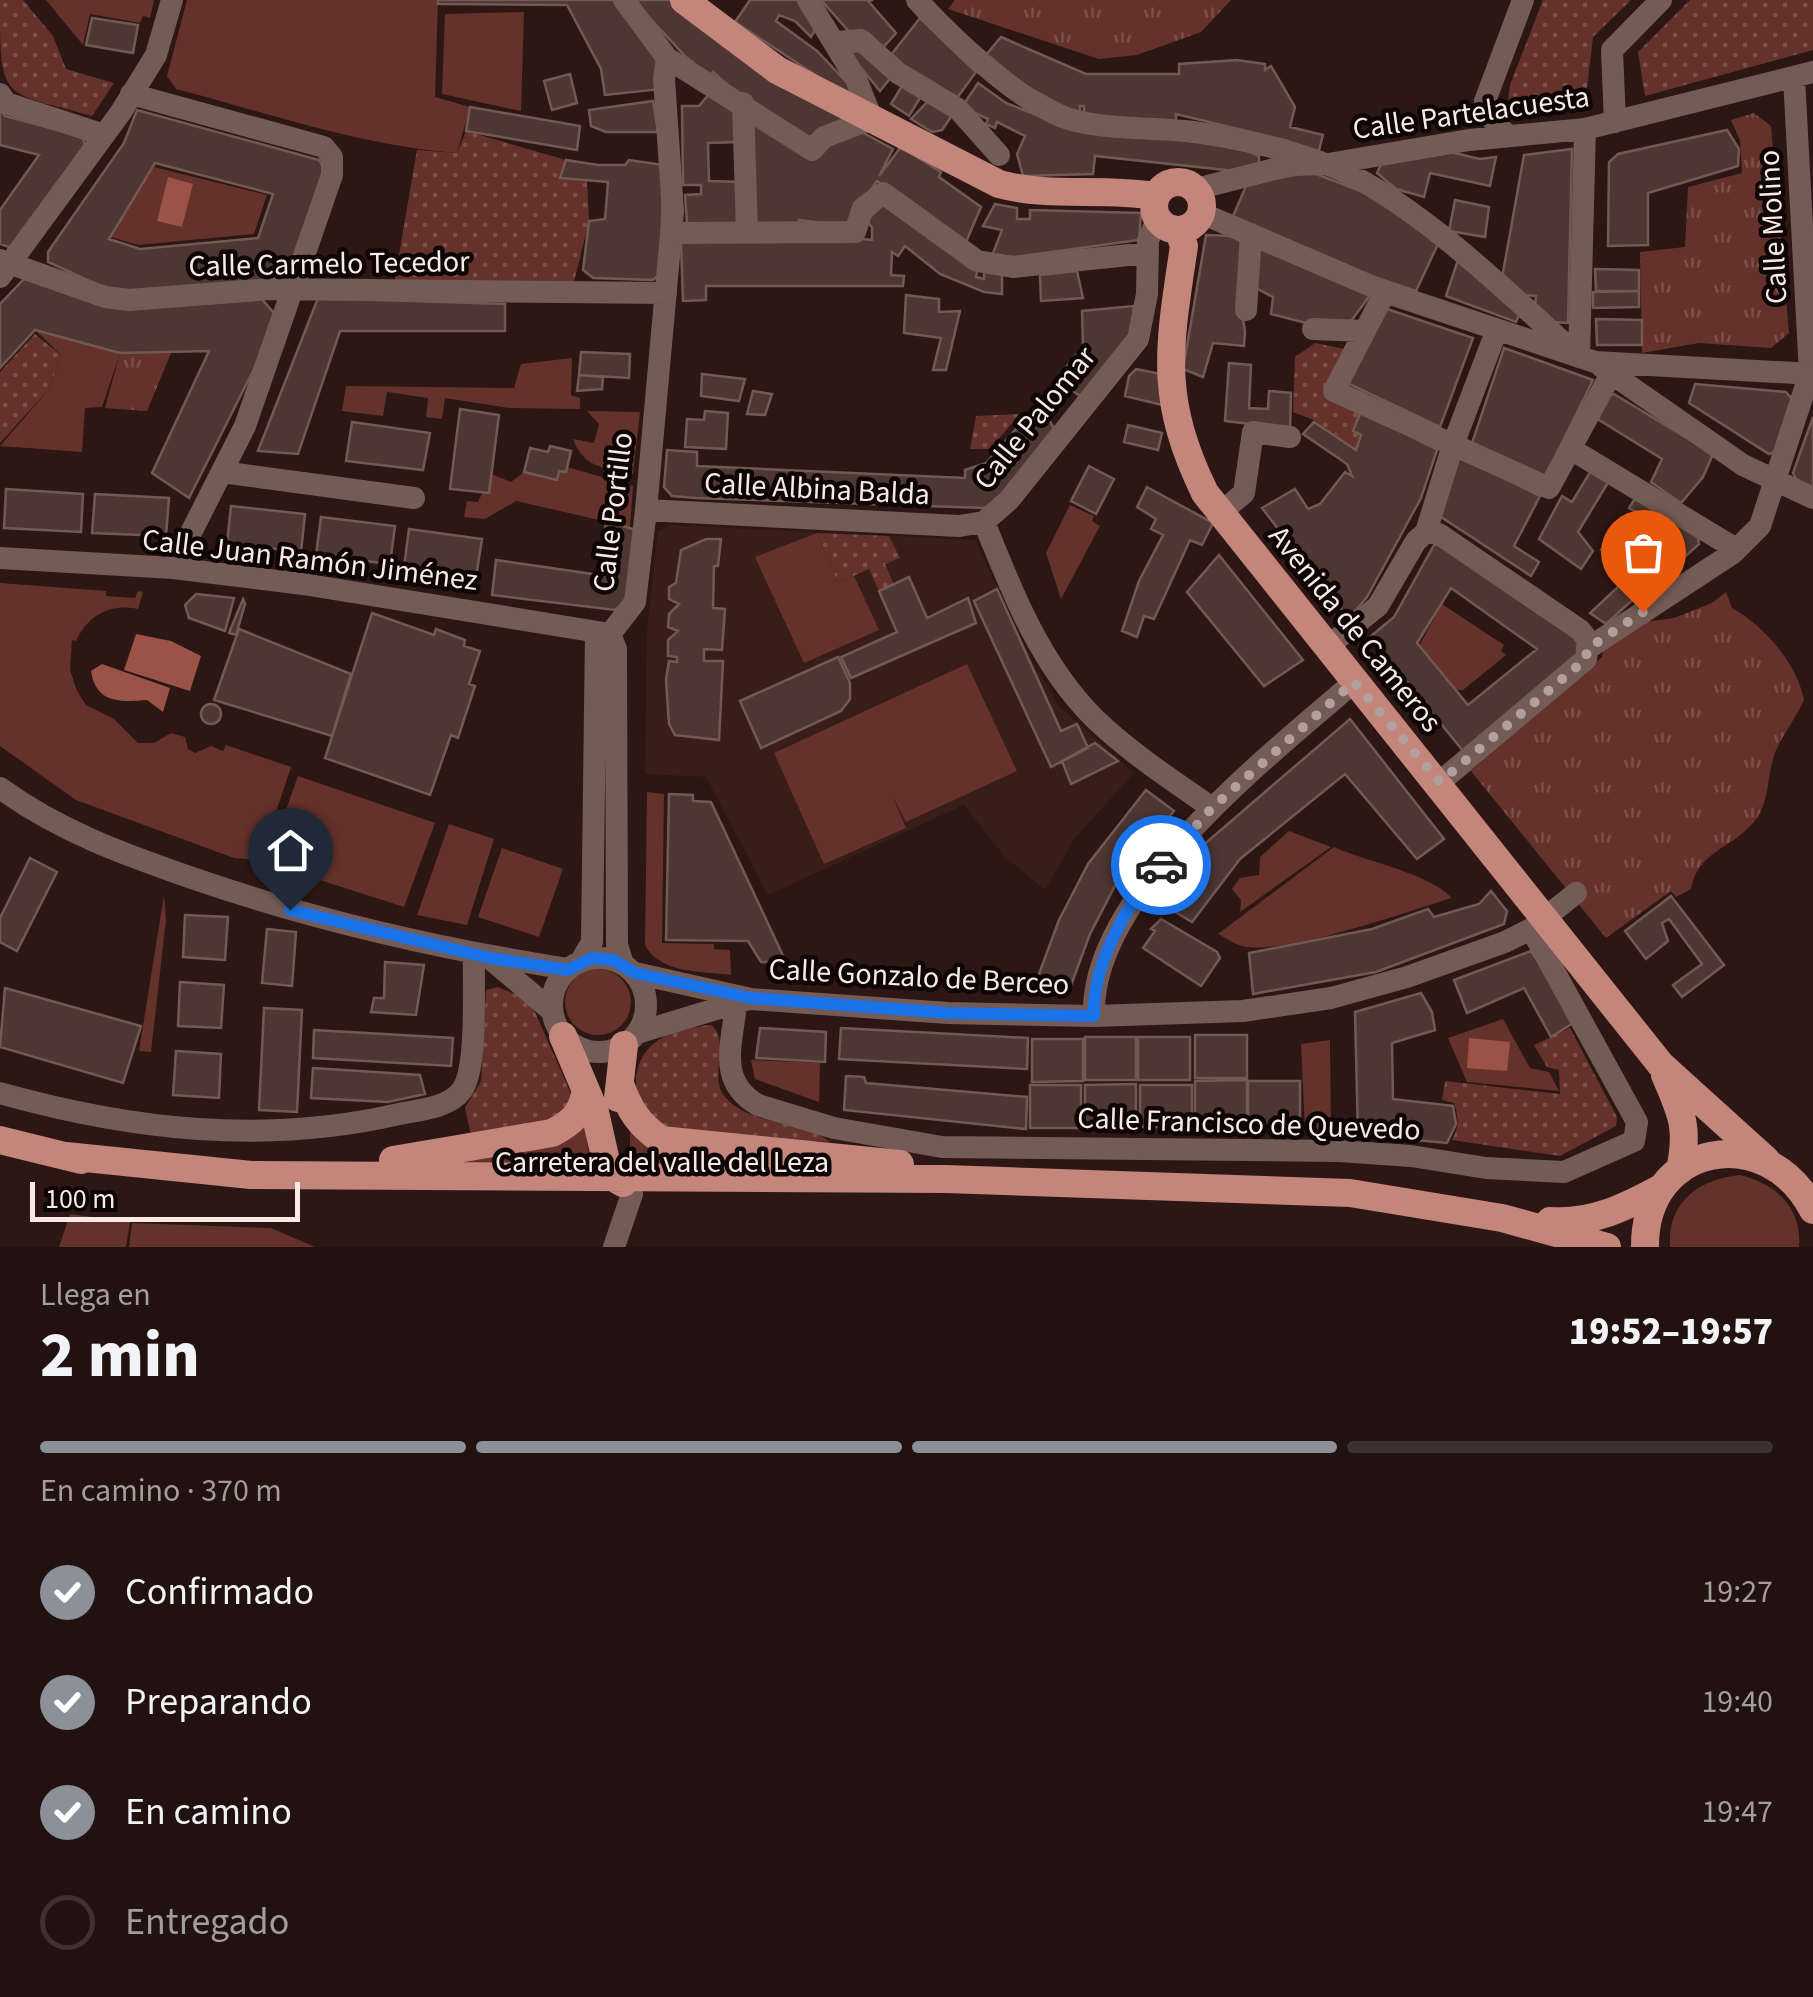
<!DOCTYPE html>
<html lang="es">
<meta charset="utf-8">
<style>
:root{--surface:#21110f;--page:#2d1f1d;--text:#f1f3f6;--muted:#a29d9e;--line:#3e312f;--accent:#8c9099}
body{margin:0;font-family:"Source Sans 3",sans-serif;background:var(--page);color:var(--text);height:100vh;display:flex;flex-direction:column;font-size:38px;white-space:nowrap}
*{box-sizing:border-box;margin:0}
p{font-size:32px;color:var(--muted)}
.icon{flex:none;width:55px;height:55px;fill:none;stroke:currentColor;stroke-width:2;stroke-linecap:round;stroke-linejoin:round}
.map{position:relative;height:1247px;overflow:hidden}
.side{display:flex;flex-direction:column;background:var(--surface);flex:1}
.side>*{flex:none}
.scale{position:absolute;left:30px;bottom:25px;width:270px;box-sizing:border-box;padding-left:10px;border:5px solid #f9eae7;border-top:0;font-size:28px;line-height:35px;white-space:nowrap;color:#f9eae7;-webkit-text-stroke:8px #0e0605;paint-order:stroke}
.pin{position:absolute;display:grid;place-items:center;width:85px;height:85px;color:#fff;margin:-102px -42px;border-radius:50% 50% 50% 0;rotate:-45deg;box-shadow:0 0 10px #0007}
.pin .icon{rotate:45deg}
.courier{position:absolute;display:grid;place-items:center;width:100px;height:100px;margin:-50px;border:8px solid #1a73e8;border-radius:50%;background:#fff;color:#222;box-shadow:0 2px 12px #0007}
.headline em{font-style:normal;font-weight:800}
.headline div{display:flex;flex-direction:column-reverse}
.headline{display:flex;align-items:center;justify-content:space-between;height:170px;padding:0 40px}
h1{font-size:65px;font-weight:800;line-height:75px}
.bar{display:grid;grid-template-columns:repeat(4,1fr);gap:15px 10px;align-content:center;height:120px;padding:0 40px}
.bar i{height:12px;border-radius:8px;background:var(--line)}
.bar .active{background:var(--accent)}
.bar p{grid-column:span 4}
ol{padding:0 40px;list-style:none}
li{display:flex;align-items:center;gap:30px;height:110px}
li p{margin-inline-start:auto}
li .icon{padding:10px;border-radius:50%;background:var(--accent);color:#fff;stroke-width:4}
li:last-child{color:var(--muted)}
li i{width:55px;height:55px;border:5px solid var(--line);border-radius:50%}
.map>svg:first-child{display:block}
.built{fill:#391d18}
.grass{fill:url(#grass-tufts)}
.park{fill:url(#park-dots)}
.garden{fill:#64322a}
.water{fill:#9b5347}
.building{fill:#4e3733;stroke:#725954;stroke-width:2.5;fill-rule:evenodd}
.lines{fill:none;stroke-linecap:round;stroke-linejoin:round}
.minor{stroke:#745b56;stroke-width:22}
.major{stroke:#c4867b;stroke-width:28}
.done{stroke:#b1a09d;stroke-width:10;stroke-dasharray:0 18}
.route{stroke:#1a73e8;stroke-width:12}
.labels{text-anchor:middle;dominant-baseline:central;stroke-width:9;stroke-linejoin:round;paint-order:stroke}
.street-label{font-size:30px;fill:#f9eae7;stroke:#0e0605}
</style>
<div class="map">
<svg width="1813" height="1247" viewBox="0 0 1813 1247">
<defs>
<pattern id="grass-tufts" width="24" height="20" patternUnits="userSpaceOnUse" patternTransform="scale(2.5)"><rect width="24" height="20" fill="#64322a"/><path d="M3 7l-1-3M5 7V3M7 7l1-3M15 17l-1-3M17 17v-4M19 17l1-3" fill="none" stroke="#7b5049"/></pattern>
<pattern id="park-dots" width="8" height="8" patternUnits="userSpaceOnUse" patternTransform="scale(2.5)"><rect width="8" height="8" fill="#64322a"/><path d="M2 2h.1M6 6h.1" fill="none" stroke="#7b5049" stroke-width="1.8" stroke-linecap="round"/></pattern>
</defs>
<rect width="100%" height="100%" fill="#2c1714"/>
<path class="built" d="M669,525l306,15 57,121 28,46 74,66 -59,65 -30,52 -41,-34 -40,-51 -196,90 -62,-118 -61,-3 2,-143 11,-99z"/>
<path class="grass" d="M955,0h276l-30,32 -64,23 -38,4 -151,-50z
M1754,113l17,13 18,207 -18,15 -72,-5 -57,10 -2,-101 45,-5 3,-60 54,-14 -2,-33 -9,-20z
M120,353h51l-24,58 -42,-3z
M1726,592l6,16c32,18 65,55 72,92 -8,17 -19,32 -27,48 -11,24 -6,55 -24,75 -22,26 -55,28 -62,66l-15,8 -5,-6 -65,47 -135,-167 131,-114 1,-7 42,-28 29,-4 38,-15z"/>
<path class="park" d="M0,0h23l30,36 13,33 48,14 -22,33c-92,-26 -92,-13 -92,-116z
M1543,0h88l-38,37 -7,59 -9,13 -55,6 -14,-15 2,-15z
M1690,0h123v50l-168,46 -7,-44z
M466,131l100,29 -6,18 27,2 2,41 -15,61 -180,2 23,-134 40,3z
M35,334l26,21 -11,33 -50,55v-71z
M1315,343l35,7 -22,43 32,19 -8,19 9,4 -5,14 -42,-29 -21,-8 2,-55z
M1020,414l-30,35h-20l6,-33z
M817,533l72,3 11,22 -15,6 9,20 -15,7 -10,-22 -31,14z
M498,987l26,11 11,14 37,84 -5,15 -23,11 -73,13 -6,-27 16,-27 5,-91z
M711,1025c20,14 -3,52 14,72 26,30 80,23 105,45 -46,-3 -138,0 -176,-19 -10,-5 -17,-21 -18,-32 -3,-48 32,-62 75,-66z
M1570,1028l47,89 -1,9 -56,30 -108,-16c7,-13 7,-22 2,-37l-12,-3 3,-19 115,13 -1,-24 -12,-3 -13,-22z"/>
<path class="garden" d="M46,0h108l-4,18 -7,-2 -3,7 -50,-9 -7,31z
M187,0h251l-3,97 35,10 -13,46c-95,-7 -189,-40 -281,-64l-9,-13z
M524,12l-3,99 -79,-17 3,-80z
M154,167l113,28 -13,39 -116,11 -27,-8z
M35,330l85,23 -18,54 -17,1 -3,44 -82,-6 50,-58 11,-33z
M572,358l-1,37 9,3v11l-71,-1 -64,-10 -3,21 -16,-2 2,-19 -41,-6 -4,24 -41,-5 4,-25 168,2 7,-24z
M587,411l53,1 -7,62c-26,-5 -50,-6 -60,-35l21,4 5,-19z
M567,467l66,19 -3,41 -114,-26 -31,18 -21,-2 3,-16 11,1 13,-28 20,8 13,-10 33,8 2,-9 7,1z
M1070,505l24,11 -2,5 8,5 -39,73 -15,-46z
M817,533l21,50 16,-7 25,54 -75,33 -49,-106z
M0,583l106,8v5l29,2 3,-7 5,1 -5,17c-28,-6 -50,6 -62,32l-4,-1 -2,30 7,21 9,14 28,14 24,24h16l17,-10 14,4 3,12 7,4 16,-7 12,5 3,-6 65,22 -31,93 -26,-2 -158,-58 -76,-54z
M1442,604l62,41 -3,6 5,4 -43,35h-7l-37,-44z
M967,664l50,107 -111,51 -14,-27 14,33 -82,36 -50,-111z
M298,776l137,47 -31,84 -137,-44z
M647,792l17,2 -2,149 52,1v5l16,1 1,25c-29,-4 -71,-1 -86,-30z
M449,824l45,15 -27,86 -50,-10z
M1289,831l42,16 -91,65 1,-12 -9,-11 8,-11 19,-3 1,-18z
M1334,847c36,16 92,25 118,51 -50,15 -157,54 -206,49 -9,-1 -20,-9 -28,-13z
M502,848l61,21 -24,68 -61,-20z
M164,895l2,25 -15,132 -12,-1z
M565 1002a33 33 0 1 1 66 0a33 33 0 1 1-66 0Z
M1503,1019l27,49 19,4 10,19 -92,-9 -19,-44z
M1330,1040l1,89h-26l-4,-85z
M751,1060l69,3 -1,39 -64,-23z
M584,1119l6,46 -166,-1z
M630,1129l231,35 -231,4z
M1740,1175c36,9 62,32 59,72h-129c-3,-45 29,-68 70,-72z
M70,1214l60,8 -4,25h-67z
M132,1223l139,5 44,19h-186z"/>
<path class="water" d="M168,177l25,7 -11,43 -25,-6z
M136,634l35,7 30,15 -11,35 -66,-21z
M102,664l68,24 -7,24 -16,-12c-26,2 -51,4 -56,-29z
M1469,1038l41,4 -3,29 -40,-3z"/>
<path class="building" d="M438,0h183l36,56 5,33 -57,6 -4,-26 -34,-64 -129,-1z
M633,0h43l166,112 1,15 -35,10 -55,-30 -40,-35 -3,4 -24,-19z
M750,0h48l19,27 -6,10 -16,-16 -16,-6 -3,6 41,30 37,39 -5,7 -114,-75z
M821,0h51l-3,2 27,31 -15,17 -28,-14z
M92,18l46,7 -5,28 -47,-8z
M920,18l56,54 -22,30 -67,-42z
M1001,37l85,37h93v-10l58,-4 28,4v6l6,-4 24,41 -5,20 33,8 -5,19 -30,-13 -112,-27v9l-92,-9v-8h-4v9l-60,-32 -34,-28z
M870,50l22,26 -12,15 -32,-39z
M570,74l7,29 -25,7 -8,-29z
M905,81l18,12 -14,23 -18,-12z
M978,83l28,20 43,17 190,27 20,9v8l-24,7 -140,-15 -2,18 -70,2 -6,-22 8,-18 -28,-14 -2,6 -9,-4 2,-5 -26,-12z
M710,93l29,19v30l-31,1 1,38 33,1 2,45 -57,-3 -2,-29 16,-1v-9h-18l-1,-79h17z
M932,97l21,17 -11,16 -10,2 -21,-13z
M653,101l5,31h-52l-15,-6 -2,-16z
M470,107l110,19 -3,24 -111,-19z
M0,108l5,8 78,21 2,11 -73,100 -12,-4v-34l39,-55 -39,-10z
M137,110l182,50 9,16 -41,103 -171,14 -68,-31v-10l76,-109zM155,163l118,31 -15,44 -118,11 -31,-10z
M760,122l60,30 36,-23 37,20 -14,27 22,-29 40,25 -2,5 42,30 -15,35 -89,-61 -32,45 -46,-6v6h-45l-2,-99z
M1727,130l12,19 -1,17 -90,27v52l-40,1 1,-84 9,-8z
M1572,149l-4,174 -14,-1 -19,-17 1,-9 -11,-1 -23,-17 22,-123z
M1446,151l34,8 16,-2 -6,29 -60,-13 -6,24 -28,-8 -19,-16 7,-15z
M566,160l32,5h27l4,-5 35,5 -4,109 -7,6 -60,-2 -10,-8 6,-49 16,-2 3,-37 -48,-4z
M1311,172l60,23 68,47 -23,49 -83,-28 -100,-47 14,-32z
M1455,200l34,7 -4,30 -36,-6z
M886,202l92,64 -2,11 8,2v-9l18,1v23l-18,-2 -44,-18 -35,-28 -7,10 -6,-4 -1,23 13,1 -1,10h-197v14l-23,1 -2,-58 149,-7 42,4v-13l-6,-6z
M995,204l22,4v11h13v-9l111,3 -2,27 -124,17 -23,-1 10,-26 -19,-4z
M1206,235l24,1 18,9 -6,66 3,21 -1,14 -31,-3 -10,34 -20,-8z
M1255,245l116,49 -23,31 -38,-1 -39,-10 2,-17 -21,-11z
M1459,257l62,53 -5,12 -70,-26z
M1595,269l44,1v21h-43z
M1077,271l6,27 -42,3 -1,-26z
M26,277l97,31 137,-11 14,16 -19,54 -66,131 -37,-25 57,-122 -89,2 -85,-23 -35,38v-64z
M1639,291v16l-46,1v-16z
M906,295l33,4v13l21,-1 -14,59h-13l8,-32 -37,-5z
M318,298l187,6v27h-165l-42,123 -40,-3z
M1133,306l2,24 -53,67 -26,-17 27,-34 -1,-35z
M1387,309l86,29 -33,89 -95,-45z
M1596,319l46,1v25h-45z
M1504,348l89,32 -48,97 -73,-34z
M581,352l49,2 -1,24 -50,-3z
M1229,363l22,2 -2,43 19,1 1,-18 22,2 -1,36 -65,-8z
M1136,369l25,5 1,31 -37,-9 4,-20z
M702,374l43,5 -6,22 -38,-5z
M579,375l24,2 -1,12 -25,2z
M1695,384l91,8 10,12 -16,46 -11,4 -80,-51z
M753,391l19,3 -7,21 -18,-1z
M1614,394l99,60 -10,23 -22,26 -30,-21 11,-23 -66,-41 10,-21z
M460,409l39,6 -10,78 -39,-4z
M705,411l23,2 -2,36 -41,-2 2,-28 17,1z
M1361,411l76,39 -16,48 -54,99 -18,21 -70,-80 3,-4 -20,-26 33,-19 13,20 12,-5 25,-32 7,4 -5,-12 -44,-30 11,-12 42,28 5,-15 -8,-4z
M1029,414l18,3 7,11 -62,78 -8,2 -288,-10 -24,-2 -8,-9 3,-37 30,2v14l268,12v-8l21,-7z
M1813,417v71l-15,-5 -5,-10z
M352,422l78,11 -7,37 -77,-9z
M1128,425l34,8 -4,17 -34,-8z
M550,446l21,5 -5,21 -7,-1 -2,9 -33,-8 6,-24 18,4z
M1456,454l84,42 -26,50 25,16 -8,14 -96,-63z
M1089,466l25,13 -18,35 -25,-13z
M1592,469l17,12 -31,51 15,19 -12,18 -42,-30 23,-43 10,6z
M1147,487l66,36 -11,22 -12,-5 -36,79 -10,-3 -7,21 -15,-6 17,-50 24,-46 -12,-6 5,-10 -19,-12z
M6,489l77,5 -2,38 -77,-4z
M95,494l74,4 -3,38 -74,-3z
M1638,494l59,38 2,12 -21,19 -32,-18 14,-19 -31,-18z
M231,506l74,8 -4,38 -74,-9z
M321,517l74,9 -5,38 -74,-9z
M606,521l30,9 -8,70 -13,10 -123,-15 4,-35 104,15z
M409,529l73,10 -6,38 -72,-10z
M1610,534l28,18 -8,16 -29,-18z
M706,539h15l-3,27h-4l-1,42 12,1 -3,41 -18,-1v12h19l-4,79 -44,-5 -6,-11 -3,-44 3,-19 8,1v-5l-9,-1v-16l10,-9 -10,-4 1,-13 10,-10 -10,-5v-12l7,-4 5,-33z
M1445,543l138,95 1,13 -120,101 -94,-115 24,-20 40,-72zM1451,588l86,61 -69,56 -51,-62z
M1219,555l84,105 -39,26 -77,-94z
M1635,571l15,13 -44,40 -16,-11z
M909,577l18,41 41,-20 8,25 -125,55 -10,-21 56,-25 -18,-41z
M997,589l64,142 16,-7 11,24 -37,19 -77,-166z
M196,594l38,4 -9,33 -36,-13 -4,-13z
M243,599l2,5 -9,31 -7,-2z
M372,613l62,22 2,-6 29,11 -1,6 16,5 -11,33 6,2 -17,52 -7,-3 -21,60 -105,-37z
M239,629l112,45 -19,62 -118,-36z
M838,657l12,26v16l-9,12 -80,37 -21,-47z
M201 714a10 10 0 1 1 20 0a10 10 0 1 1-20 0Z
M1350,719l94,120 -27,20 -72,-85 -105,85 -48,63 -35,-21 37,-48z
M1095,743l23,18 -47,23 -9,-23z
M1146,790l28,21 -57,71 -27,52 -20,54 -34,-6 23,-62 29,-56z
M669,794l24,1v6l18,1 75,160h-25l-13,-21 -82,-1z
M30,858l27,14 -40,79 -17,-9v-24z
M1491,891l16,20 -3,13 -128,48 -123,22 -4,-41 123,-24 56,-20 6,8 45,-13z
M1671,896l53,69 -42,32 -9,-12 29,-21 -33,-45 -7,4 6,18 -22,18 -21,-28z
M185,915l43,2 -3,43 -42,-3z
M1161,919l56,33 3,6 -19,28 -58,-38 12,-17 -4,-2z
M267,929l29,3 -4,54 -30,-3z
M1531,951l47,69 -27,17 -27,-49 -57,25 -13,-33z
M385,962l39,3 -8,50 -45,-3 3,-14h10z
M180,982l44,3 -3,43 -43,-2z
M5,988l136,38 -18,57 -123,-36z
M1421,993l11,19 3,18 -43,13 1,56 60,7 3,18 -9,19 -89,-8 -3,-123z
M264,1008l38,2 -5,102 -38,-2z
M760,1028l66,4 -1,30 -69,-4z
M841,1028l187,10 -1,31 -188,-10z
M314,1030l139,8 -2,28 -138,-8z
M1195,1035h52v43h-52z
M1085,1037h51v43h-51z
M1138,1037h52v43h-52z
M1032,1039h51v42l-51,1z
M176,1051l45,3 -2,44 -46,-3z
M313,1068l107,7 5,19 -37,8 -77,-4z
M846,1076l18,1 2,6 161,14 -1,32 -182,-19z
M1247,1080v43h-52v-42z
M1248,1081h52v42l-52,1z
M1136,1084v43h-51v-42z
M1030,1085h51v43h-51z
M1140,1085h52v42h-52z"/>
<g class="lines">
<path class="minor" d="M624,0l43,58 145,92 12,-13 48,-18 -16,-40 -48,-79
M917,0c33,36 96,96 141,115 40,17 100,11 143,18 40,6 87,17 125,31 82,30 188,134 253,193
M835,42l26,-2 37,33 60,36 41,46
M0,94l6,9 98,32
M131,94l193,53 8,10v18l-87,251 -72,142
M743,103l4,129
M1615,122l-3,-72 49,-50
M1508,136l-18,-19 -5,-16 38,-101
M1196,189l94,-24 38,-1 141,-24 116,-11 228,-57
M1201,213l184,79 210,70 218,12
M671,233l184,-1 8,-24 20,-15 94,68 36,6 135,-14
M0,260l105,37 24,3 141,-11 396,4
M0,277l121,-165 35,-57 16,-55
M1385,292l-51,99 215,97 62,-114
M1246,310l5,-76
M1313,329l52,2
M1579,357l6,-228
M1602,367l141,98 70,33
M1571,449l165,100
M222,472l192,26
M646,510l313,16 25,-4 25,-22 129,-161 9,-45 1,-54 9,-20
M1219,514l25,-21 9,-61 37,5
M984,522c28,70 56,142 110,196 35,34 78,62 118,90
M1426,532l13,2 141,96 8,10 -1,9
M0,558l173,10 130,16 307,50
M610,634l25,-32 11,-92 27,-298 -9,-133 3,-21
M610,634l6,15 1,296 6,19
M1326,648l52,-42 38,-65 10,-9 27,-87 43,-113
M1440,782l146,-123 1,-10 146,-96 27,-27 50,-153 -16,-295
M0,788c59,43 123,66 192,90 122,42 248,71 376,91
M552 1005a47 47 0 1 1 94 0a47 47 0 1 1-94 0Z
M492,960l60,51
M581,961l11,-19 4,-310
M635,973l116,26 197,14 146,3 149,-5 88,-13 76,-21 98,-35 26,-13 45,-36
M736,1004c-4,41 -19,77 22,101l76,23 108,19 397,4 72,5 75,12 78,4 70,-31 3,-19 -106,-193
M1094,1016c-5,-121 176,-261 260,-334
M637,1033l112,-34
M0,1093c132,37 265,52 399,21 20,-4 50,-6 63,-24 16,-22 11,-105 12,-135
M614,1247l18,-53"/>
<path class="major" d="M684,0l93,70 222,114c51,14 104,3 156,12
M1154 206a24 24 0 1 1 48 0a24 24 0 1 1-48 0Z
M1179,231l5,15c-15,101 -26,151 21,247l456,572 105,95
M563,1036l32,76 14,63 14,8
M1665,1075c17,39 24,53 15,95
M620,1084c9,25 18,40 41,56l239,24
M618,1098l6,-53
M0,1140l81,20
M66,1156l185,19 695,4 404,14 152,25 105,29
M393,1160l159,-27c21,-11 29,-19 34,-42
M1550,1221c42,3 76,-14 111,-33
M1645,1247c-1,-104 122,-127 168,-37"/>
</g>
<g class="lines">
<path class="done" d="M1161,865l51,-57 142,-126 86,100 146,-123 1,-10 56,-37"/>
<path class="route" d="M290,910l200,48 78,12 24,-12 21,2 22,13 116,25 197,15 146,3c-2,-52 33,-112 67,-151"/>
</g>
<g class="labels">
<g class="street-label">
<text transform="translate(1471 113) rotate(-8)">Calle Partelacuesta</text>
<text transform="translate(1773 227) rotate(-93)">Calle Molino</text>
<text transform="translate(329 264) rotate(-1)">Calle Carmelo Tecedor</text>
<text transform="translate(1035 418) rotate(-51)">Calle Palomar</text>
<text transform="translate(817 489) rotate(3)">Calle Albina Balda</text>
<text transform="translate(613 512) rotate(-83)">Calle Portillo</text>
<text transform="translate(310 560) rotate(7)">Calle Juan Ramón Jiménez</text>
<text transform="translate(1355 629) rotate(51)">Avenida de Cameros</text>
<text transform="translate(919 977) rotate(3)">Calle Gonzalo de Berceo</text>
<text transform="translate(1249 1124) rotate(2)">Calle Francisco de Quevedo</text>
<text x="662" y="1162">Carretera del valle del Leza</text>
</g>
</g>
</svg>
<div class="scale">100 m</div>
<div class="pin" style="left:1643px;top:612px;background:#ea580c"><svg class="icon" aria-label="bag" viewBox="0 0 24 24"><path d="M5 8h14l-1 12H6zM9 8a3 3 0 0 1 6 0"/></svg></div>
<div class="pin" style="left:290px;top:910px;background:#1f2937"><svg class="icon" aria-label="home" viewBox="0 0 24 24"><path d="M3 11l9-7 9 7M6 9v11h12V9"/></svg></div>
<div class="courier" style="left:1161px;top:865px"><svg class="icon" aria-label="car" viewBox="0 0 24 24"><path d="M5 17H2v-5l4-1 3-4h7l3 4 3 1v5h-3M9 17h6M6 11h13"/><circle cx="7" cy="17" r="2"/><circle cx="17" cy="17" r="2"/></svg></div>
</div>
<section class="side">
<div class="headline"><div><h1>2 min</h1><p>Llega en</p></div><em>19:52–19:57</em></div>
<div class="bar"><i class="active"></i><i class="active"></i><i class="active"></i><i></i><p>En camino · 370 m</p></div>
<ol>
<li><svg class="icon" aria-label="check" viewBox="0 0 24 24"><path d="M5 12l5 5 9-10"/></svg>Confirmado<p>19:27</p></li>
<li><svg class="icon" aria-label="check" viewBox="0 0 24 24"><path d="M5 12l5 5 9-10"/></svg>Preparando<p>19:40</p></li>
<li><svg class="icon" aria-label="check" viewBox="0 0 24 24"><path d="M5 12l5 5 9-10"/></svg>En camino<p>19:47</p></li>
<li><i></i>Entregado</li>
</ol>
</section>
